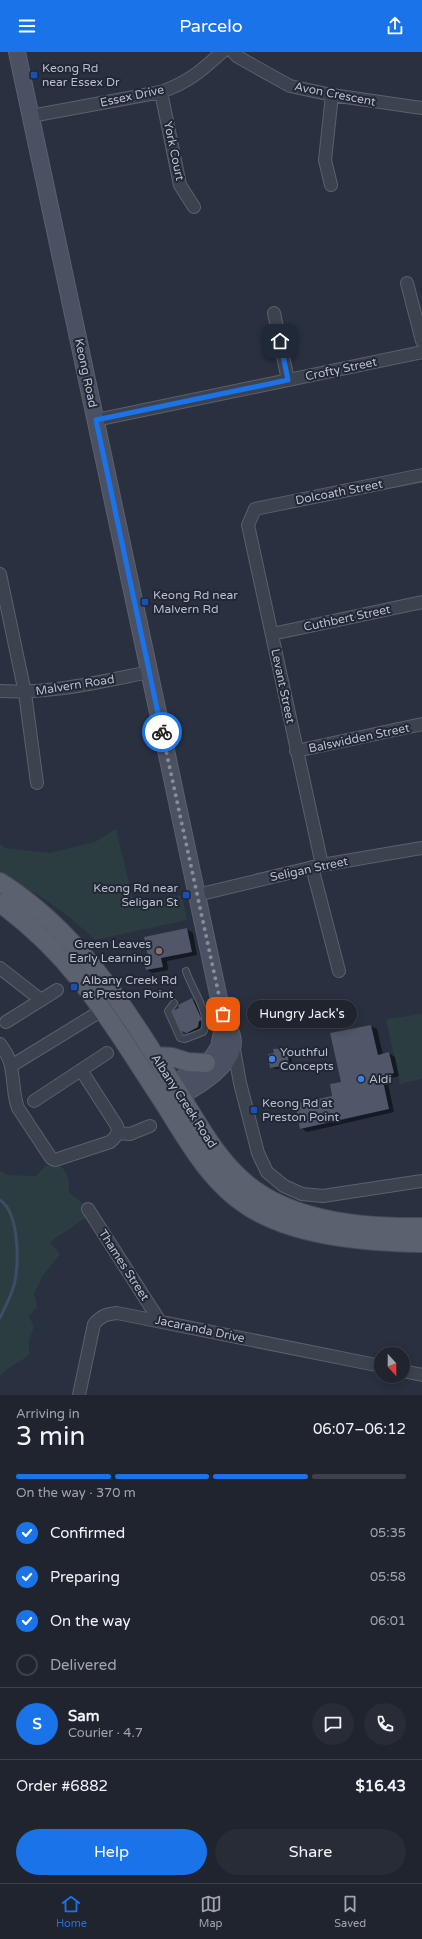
<!DOCTYPE html>
<meta charset="utf-8">
<style>
:root{--surface:#1f242f;--page:#272c37;--text:#f1f3f6;--muted:#a1a4aa;--line:#3c414b;--accent:#1a73e8}
body{margin:0;font-family:"Varela Round",sans-serif;background:var(--page);color:var(--text);height:100vh;display:flex;flex-direction:column;font-size:15px;white-space:nowrap}
*{box-sizing:border-box;margin:0}
p{font-size:13px;color:var(--muted)}
.icon{flex:none;width:22px;height:22px;fill:none;stroke:currentColor;stroke-width:2;stroke-linecap:round;stroke-linejoin:round}
.map{position:relative;height:1343px;overflow:hidden}
.sheet{display:flex;flex-direction:column;background:var(--surface);flex:1}
.sheet>*{flex:none}
.needle{width:26px;rotate:159deg}
.buttons{position:absolute;left:374px;top:1295px;display:grid;gap:8px}
.buttons a{display:grid;place-items:center;width:36px;height:36px;border-radius:50%;background:var(--surface);box-shadow:0 2px 10px #0003,0 0 0 1px var(--line);font-size:20px}
.pin{position:absolute;display:grid;place-items:center;width:34px;height:34px;color:#fff;margin:-17px;border-radius:8px;box-shadow:0 2px 6px #0006}
.courier{position:absolute;display:grid;place-items:center;width:40px;height:40px;margin:-20px;border:3px solid #1a73e8;border-radius:50%;background:#fff;color:#222;box-shadow:0 1px 5px #0007}
.bubble{position:absolute;height:28px;border-radius:14px;background:var(--surface);box-shadow:0 2px 10px #0003,0 0 0 1px var(--line);font-size:13px;font-weight:600;line-height:28px;text-align:center}
.overview em{font-style:normal;font-weight:600}
.overview div{display:flex;flex-direction:column-reverse}
.overview{display:flex;align-items:center;justify-content:space-between;height:68px;padding:0 16px}
h1{font-size:26px;font-weight:600;line-height:30px}
.bar{display:grid;grid-template-columns:repeat(4,1fr);gap:6px 4px;align-content:center;height:48px;padding:0 16px}
.bar i{height:5px;border-radius:3px;background:var(--line)}
.bar .on{background:var(--accent)}
.bar p{grid-column:span 4}
.line{display:flex;align-items:center;gap:10px;padding:0 16px;border-top:1px solid var(--line)}
.line div{flex:1}
.round{display:grid;place-items:center;flex:none;width:42px;height:42px;border-radius:21px;background:var(--page)}
ol{padding:0 16px;list-style:none}
li{display:flex;align-items:center;gap:12px;height:44px}
li p{margin-inline-start:auto}
li .icon{padding:4px;border-radius:50%;background:var(--accent);color:#fff;stroke-width:4}
li:last-child{color:var(--muted)}
li i{width:22px;height:22px;border:2px solid var(--line);border-radius:50%}
.button{display:flex;gap:8px;margin-top:auto;padding:8px 16px}
.button a{flex:1;height:46px;border-radius:24px;background:var(--accent);color:#fff;font-size:16px;font-weight:600;line-height:46px;text-align:center}
.button a+a{background:var(--page);color:var(--text)}
header{display:flex;justify-content:space-between;align-items:center;height:52px;padding:0 16px;background:var(--accent);color:#fff;font-size:18px;font-weight:600}
.tab-bar{display:flex;justify-content:space-around;align-items:center;height:56px;border-top:1px solid var(--line);background:var(--surface);font-size:11px;color:var(--muted)}
.tab-bar a{display:grid;justify-items:center;gap:2px}
.tab-bar .on{color:var(--accent)}
.map>svg:first-child{display:block}
.green{fill:#2c3d41}
.shadow{fill:#0007}
.lines{fill:none;stroke-linecap:round;stroke-linejoin:round}
.stream{stroke:#404c67;stroke-width:3}
.building{fill:#4f5768}
.lane-casing{stroke:#5a606d;stroke-width:8}
.street-casing{stroke:#5a606d;stroke-width:14}
.secondary-casing{stroke:#5a606d;stroke-width:18}
.primary-casing{stroke:#464b59;stroke-width:20}
.lane{stroke:#3d424f;stroke-width:6}
.street{stroke:#3d424f;stroke-width:12}
.secondary{stroke:#4b5162;stroke-width:16}
.primary{stroke:#5b616f;stroke-width:18}
.done{stroke:#878c99;stroke-width:4;stroke-dasharray:0 7.2}
.route{stroke:#1a73e8;stroke-width:5}
.transit-dot{fill:#1a4fb4;stroke:#212735;stroke-width:1.5}
.education-dot{fill:#8d6e63;stroke:#212735;stroke-width:1.5}
.shop-dot{fill:#3f7fe0;stroke:#212735;stroke-width:1.5}
.labels{text-anchor:middle;dominant-baseline:central;stroke-width:4;stroke-linejoin:round;paint-order:stroke}
.poi-label{font-size:12px;fill:#b9beca;stroke:#212735;text-anchor:start}
.street-label{font-size:12px;fill:#b9beca;stroke:#212735}
</style>
<header><svg class="icon" aria-label="menu" viewBox="0 0 24 24"><path d="M4 6h16M4 12h16M4 18h16"/></svg>Parcelo<svg class="icon" aria-label="share" viewBox="0 0 24 24"><path d="M12 15V3M7 8l5-5 5 5M5 13v7h14v-7"/></svg></header>
<div class="map">
<svg width="422" height="1343" viewBox="0 0 422 1343">
<rect width="100%" height="100%" fill="#29303f"/>
<path class="green" d="M116,777l18,75 48,-9 5,25 -92,20c-28,-28 -60,-48 -95,-67v-29l5,4 45,5 45,-11z
M422,962v65l-22,5 -14,-65z
M56,1111c11,7 14,15 13,29l17,14 1,11 -37,25 10,12 -18,23 -8,17 3,13 -8,10 5,9 -5,15v14c-10,8 -21,11 -29,21v-205l7,4 29,1 9,-10z"/>
<path class="shadow" d="M187,877l6,4 4,22 -30,6 1,9 -16,3 -5,-3z
M192,947l6,4 9,21 -3,7 -11,4 -11,-5z
M371,974l6,3 6,26 6,-2 6,4 4,19 -12,3 7,33 -87,20 -6,-4 32,-31z
M287,997l3,2 3,16 -18,2 -4,-2z"/>
<g class="lines">
<path class="stream" d="M0,1148c19,13 19,60 15,81 -2,12 -10,26 -15,37"/>
</g>
<path class="building" d="M187,876l5,24 -31,6 2,9 -17,3 -1,-4 5,-1 -6,-28z
M192,946l10,22 -3,1 -1,6 -11,6 -6,-2 -9,-20 7,-3 -1,-3z
M371,973l7,30 11,-3 5,21 -12,3 7,33 -89,20 -5,-25 37,-8 -2,-12 11,-2 -11,-49z
M287,996l2,17 -19,3 -2,-14 6,-1 -1,-4z"/>
<g class="lines">
<defs>
<path id="lane" d="M174,951l-6,8 12,27 5,1 18,-7c10,-15 -13,-46 -17,-61"/>
<path id="street" d="M233,0l5,5 52,29 42,9 90,13
M161,40l19,93 14,22
M31,64l130,-24c28,-10 40,-21 61,-40
M331,133l-6,-25 7,-65
M407,231l15,58
M274,261l14,67
M96,368l326,-68
M0,522l25,119 12,90
M272,582l150,-32
M0,639c51,3 99,-9 149,-19
M296,699l126,-27
M322,813l-74,-340 7,-16 167,-34
M312,815l27,104
M197,843l125,-30 100,-17
M0,916l41,32
M6,970l51,-32
M0,992c5,7 10,14 11,23 3,13 2,28 7,41l33,50 4,2 55,-18c6,-5 9,-9 7,-16l-36,-56
M233,992l7,39 18,70 9,19 17,14 18,8 21,2 99,-15
M11,1014l93,-57
M34,1049l73,-48
M117,1081l13,1 20,-8
M88,1157l71,111
M403,1319l19,4
M79,1343l15,-71c7,-8 12,-10 23,-11l264,53"/>
<path id="secondary" d="M17,0l207,970c3,4 7,9 8,14 8,29 -41,54 -62,66
M162,1040l50,-34 7,-11 5,-25"/>
<path id="primary" d="M0,830c78,49 125,126 173,202 25,38 45,81 83,107 45,31 113,37 166,36
M0,851c76,55 112,121 162,197 25,39 47,82 87,107 48,30 118,35 173,36
M155,1004l17,1 16,5 18,1"/>
</defs>
<use href="#lane" class="lane-casing"/>
<use href="#street" class="street-casing"/>
<use href="#secondary" class="secondary-casing"/>
<use href="#primary" class="primary-casing"/>
<use href="#lane" class="lane"/>
<use href="#street" class="street"/>
<use href="#secondary" class="secondary"/>
<use href="#primary" class="primary"/>
</g>
<g class="lines">
<path class="done" d="M162,680l61,282"/>
<path class="route" d="M162,680l-66,-312 192,-40 -8,-39"/>
</g>
<g class="transit-dot">
<rect x="30" y="19" width="8" height="8" rx="2"/>
<rect x="141" y="546" width="8" height="8" rx="2"/>
<rect x="182" y="839" width="8" height="8" rx="2"/>
<rect x="70" y="931" width="8" height="8" rx="2"/>
<rect x="250" y="1054" width="8" height="8" rx="2"/>
</g>
<circle class="education-dot" cx="159" cy="899" r="4"/>
<g class="shop-dot">
<circle cx="272" cy="1007" r="4"/>
<circle cx="361" cy="1027" r="4"/>
</g>
<g class="labels">
<g class="poi-label">
<text x="42" y="16">Keong Rd<tspan x="42" dy="14">near Essex Dr</tspan></text>
<text x="153" y="543">Keong Rd near<tspan x="153" dy="14">Malvern Rd</tspan></text>
<text x="178" y="836" text-anchor="end">Keong Rd near<tspan x="178" dy="14">Seligan St</tspan></text>
<text x="151" y="892" text-anchor="end">Green Leaves<tspan x="151" dy="14">Early Learning</tspan></text>
<text x="82" y="928">Albany Creek Rd<tspan x="82" dy="14">at Preston Point</tspan></text>
<text x="280" y="1000">Youthful<tspan x="280" dy="14">Concepts</tspan></text>
<text x="369" y="1027">Aldi</text>
<text x="262" y="1051">Keong Rd at<tspan x="262" dy="14">Preston Point</tspan></text>
</g>
<g class="street-label">
<text transform="translate(335 42) rotate(11)">Avon Crescent</text>
<text transform="translate(132 44) rotate(-12)">Essex Drive</text>
<text transform="translate(174 99) rotate(78)">York Court</text>
<text transform="translate(341 317) rotate(-12)">Crofty Street</text>
<text transform="translate(86 321) rotate(78)">Keong Road</text>
<text transform="translate(339 440) rotate(-11)">Dolcoath Street</text>
<text transform="translate(347 566) rotate(-12)">Cuthbert Street</text>
<text transform="translate(75 633) rotate(-9)">Malvern Road</text>
<text transform="translate(283 634) rotate(78)">Levant Street</text>
<text transform="translate(359 686) rotate(-12)">Balswidden Street</text>
<text transform="translate(309 817) rotate(-12)">Seligan Street</text>
<text transform="translate(184 1049) rotate(57)">Albany Creek Road</text>
<text transform="translate(124 1213) rotate(57)">Thames Street</text>
<text transform="translate(200 1277) rotate(12)">Jacaranda Drive</text>
</g>
</g>
</svg>
<div class="buttons">
<a><svg class="needle" viewBox="-14 -14 28 28"><path d="M0-13l5 13h-10z" fill="#e53935"/><path d="M0 13l5-13h-10z" fill="#a1a4aa"/></svg></a>
</div>
<div class="pin" style="left:223px;top:962px;background:#ea580c"><svg class="icon" aria-label="bag" viewBox="0 0 24 24"><path d="M5 8h14l-1 12H6zM9 8a3 3 0 0 1 6 0"/></svg></div>
<div class="pin" style="left:280px;top:289px;background:#1f2937"><svg class="icon" aria-label="home" viewBox="0 0 24 24"><path d="M3 11l9-7 9 7M6 9v11h12V9"/></svg></div>
<div class="courier" style="left:162px;top:680px"><svg class="icon" aria-label="bike" viewBox="0 0 24 24"><circle cx="6" cy="16" r="4"/><circle cx="18" cy="16" r="4"/><path d="M6 16l4-8h5l3 8M10 8l3 8H6M13 5h3"/></svg></div>
<div class="bubble" style="left:247px;top:948px;width:110px">Hungry Jack's</div>
</div>
<section class="sheet">
<div class="overview"><div><h1>3 min</h1><p>Arriving in</p></div><em>06:07–06:12</em></div>
<div class="bar"><i class="on"></i><i class="on"></i><i class="on"></i><i></i><p>On the way · 370 m</p></div>
<ol>
<li><svg class="icon" aria-label="check" viewBox="0 0 24 24"><path d="M5 12l5 5 9-10"/></svg>Confirmed<p>05:35</p></li>
<li><svg class="icon" aria-label="check" viewBox="0 0 24 24"><path d="M5 12l5 5 9-10"/></svg>Preparing<p>05:58</p></li>
<li><svg class="icon" aria-label="check" viewBox="0 0 24 24"><path d="M5 12l5 5 9-10"/></svg>On the way<p>06:01</p></li>
<li><i></i>Delivered</li>
</ol>
<div class="line" style="height:72px"><b class="round" style="background:var(--accent);color:#fff">S</b><div><b>Sam</b><p>Courier · 4.7</p></div><a class="round"><svg class="icon" aria-label="chat" viewBox="0 0 24 24"><path d="M4 5h16v11H9l-5 4z"/></svg></a><a class="round"><svg class="icon" aria-label="phone" viewBox="0 0 24 24"><path d="M5 4h4l2 5-3 2q2 4 5 5l2-3 5 2v4C11 20 4 13 5 4z"/></svg></a></div>
<div class="line" style="height:52px"><div>Order #6882</div><b>$16.43</b></div>
<div class="button"><a>Help</a><a>Share</a></div>
</section>
<nav class="tab-bar">
<a class="on"><svg class="icon" aria-label="home" viewBox="0 0 24 24"><path d="M3 11l9-7 9 7M6 9v11h12V9"/></svg>Home</a>
<a><svg class="icon" aria-label="map" viewBox="0 0 24 24"><path d="M3 6l6-2 6 2 6-2v14l-6 2-6-2-6 2zM9 4v14M15 6v14"/></svg>Map</a>
<a><svg class="icon" aria-label="saved" viewBox="0 0 24 24"><path d="M7 4h10v16l-5-4-5 4z"/></svg>Saved</a>
</nav>
